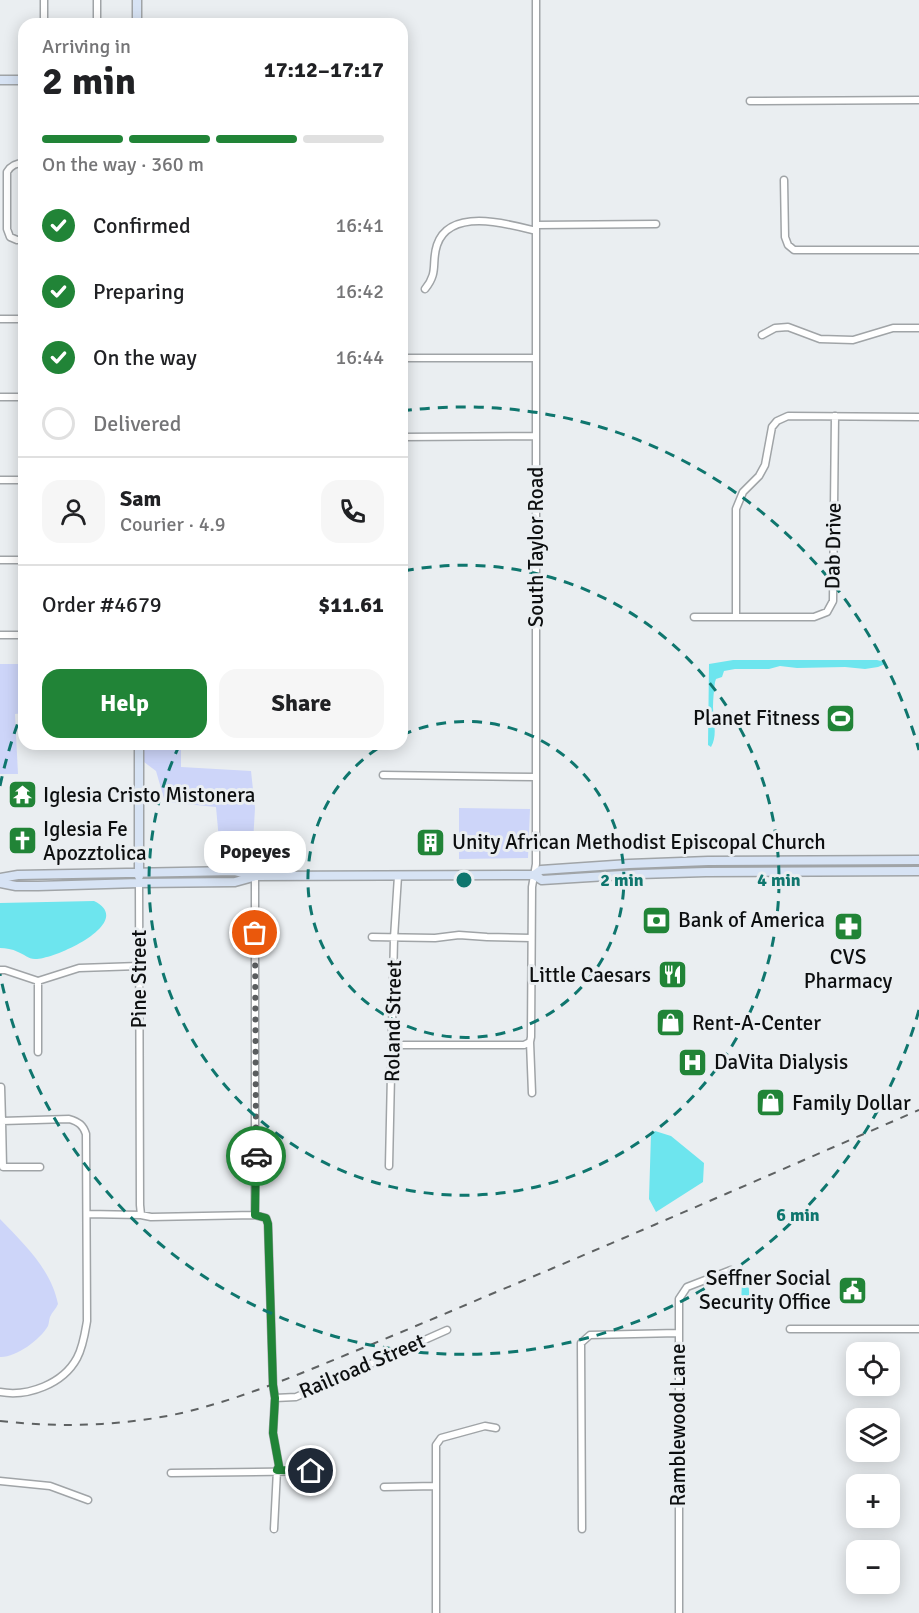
<!DOCTYPE html>
<meta charset="utf-8">
<style>
:root{--surface:#fff;--page:#f6f6f6;--text:#202124;--muted:#757577;--line:#e0e0e0;--accent:#218437}
body{margin:0;font-family:Signika,sans-serif;background:var(--page);color:var(--text);height:100vh;display:flex;flex-direction:column;font-size:22px;white-space:nowrap}
*{box-sizing:border-box;margin:0}
p{font-size:20px;color:var(--muted)}
.icon{flex:none;width:33px;height:33px;fill:none;stroke:currentColor;stroke-width:2;stroke-linecap:round;stroke-linejoin:round}
.map{position:relative;flex:1;overflow:hidden}
.panel{position:absolute;left:18px;top:18px;width:390px;height:732px;display:flex;flex-direction:column;background:var(--surface);border-radius:18px;box-shadow:0 3px 15px #0003}
.panel>*{flex:none}
.tools{position:absolute;left:846px;top:1342px;display:grid;gap:12px}
.tools a{display:grid;place-items:center;width:54px;height:54px;border-radius:12px;background:var(--surface);box-shadow:0 3px 15px #0003;font-size:30px}
.pin{position:absolute;display:grid;place-items:center;width:51px;height:51px;color:#fff;margin:-26px;border:3px solid #fff;border-radius:50%;box-shadow:0 2px 6px #0007}
.courier{position:absolute;display:grid;place-items:center;width:60px;height:60px;margin:-30px;border:4px solid #218437;border-radius:50%;background:#fff;color:#222;box-shadow:0 2px 8px #0007}
.bubble{position:absolute;height:42px;border-radius:18px;background:var(--surface);box-shadow:0 3px 15px #0003;font-size:20px;font-weight:800;line-height:42px;text-align:center}
.overview em{font-style:normal;font-weight:800}
.overview div{display:flex;flex-direction:column-reverse}
.overview{display:flex;align-items:center;justify-content:space-between;height:102px;padding:0 24px}
h1{font-size:39px;font-weight:800;line-height:45px}
.bar{display:grid;grid-template-columns:repeat(4,1fr);gap:9px 6px;align-content:center;height:72px;padding:0 24px}
.bar i{height:8px;border-radius:4px;background:var(--line)}
.bar .current{background:var(--accent)}
.bar p{grid-column:span 4}
.line{display:flex;align-items:center;gap:15px;padding:0 24px;border-top:2px solid var(--line)}
.line div{flex:1}
.round{display:grid;place-items:center;flex:none;width:63px;height:63px;border-radius:18px;background:var(--page)}
ol{padding:0 24px;list-style:none}
li{display:flex;align-items:center;gap:18px;height:66px}
li p{margin-inline-start:auto}
li .icon{padding:6px;border-radius:50%;background:var(--accent);color:#fff;stroke-width:4}
li:last-child{color:var(--muted)}
li i{width:33px;height:33px;border:3px solid var(--line);border-radius:50%}
.button{display:flex;gap:12px;margin-top:auto;padding:12px 24px}
.button a{flex:1;height:69px;border-radius:18px;background:var(--accent);color:#fff;font-size:24px;font-weight:800;line-height:69px;text-align:center}
.button a+a{background:var(--page);color:var(--text)}
.map>svg:first-child{display:block}
.green{fill:#cdd5f9}
.water{fill:#6de5ee}
.lines{fill:none;stroke-linecap:round;stroke-linejoin:round}
.street-casing{stroke:#a0a4a7;stroke-width:9}
.secondary-casing{stroke:#a0a4a7;stroke-width:11}
.street{stroke:#fff;stroke-width:6}
.secondary{stroke:#d7e3f4;stroke-width:8}
.rail{stroke:#5e6162;stroke-width:2;stroke-dasharray:8 8;stroke-linecap:butt}
.done{stroke:#5a5d5f;stroke-width:6;stroke-dasharray:0 10.8}
.route{stroke:#218437;stroke-width:8}
.ring{fill:none;stroke:#0f766e;stroke-width:3;stroke-dasharray:10 8}
.labels{text-anchor:middle;dominant-baseline:central;stroke-width:6;stroke-linejoin:round;paint-order:stroke}
.street-label{font-size:21px;fill:#0d0f10;stroke:#eaeef1}
.poi-label{font-size:21px;fill:#0d0f10;stroke:#eaeef1;text-anchor:start}
.centre{fill:#0f766e;stroke:#eaeef1;stroke-width:3}
.ring-label{font-size:18px;text-anchor:middle;font-weight:bold;fill:#0f766e;stroke:#eaeef1;stroke-width:6;stroke-linejoin:round;paint-order:stroke}
</style>
<div class="map">
<svg width="919" height="1613" viewBox="0 0 919 1613">
<rect width="100%" height="100%" fill="#eaeef1"/>
<path class="green" d="M0,664h24v49l-9,1 3,60h-18z
M143,744h38v23l70,4 4,37 -3,53 -17,-4 -15,-6 -4,-44 -51,-5 -9,-31 -12,-9z
M459,808l71,1 -2,49 -69,1z
M0,1219c24,25 51,50 58,85 -2,5 -6,8 -8,13 -1,3 -1,6 -2,9 -8,14 -33,32 -48,31z"/>
<path class="water" d="M733,660h144l8,2v2l-7,3 -13,2 -20,-2 -48,1 -17,-2 -11,3h-34l-11,2 -2,6 -6,2 -1,3c-1,8 -2,17 -2,25 0,13 5,28 -2,40l-3,-2 1,-81z
M94,901c43,21 -40,59 -59,58 -7,0 -11,-5 -17,-7 -6,-3 -12,-4 -18,-4v-45z
M655,1131l16,5 33,27 -1,19 -47,30 -7,-13 2,-65z
M742,1278h6l2,26 4,2 17,1v2l-30,-1z"/>
<g class="lines">
<defs>
<path id="street" d="M44,24v-24
M97,24v-24
M750,101l169,-1
M24,163c-8,0 -13,2 -17,9v57l3,8 7,3h7
M784,180l1,57 3,8 6,5h125
M536,225l120,-1
M425,289c14,-17 6,-26 12,-44 13,-38 72,-21 99,-14
M0,319h24
M762,335l13,-7 13,-1 32,12 33,1 40,-12h26
M402,358h134
M0,397h24
M402,437l133,-1
M0,480h24
M0,560h24
M694,617h120l13,-5 6,-11 2,-185
M736,617v-108l7,-17 16,-16 6,-11 7,-38 5,-6 11,-5 131,1
M0,635h24
M383,775l153,2
M255,876v339
M139,883l1,322 1,10
M372,937l63,1 24,-3 28,2 44,1
M0,970h5l33,11 41,-13 60,-2
M38,981v71
M393,1045h131l6,-3
M1,1087l1,34
M532,1093l-2,-51 1,-5 1,-150 4,-23v-864
M389,1166l5,-228 4,-62
M87,1214l54,1 10,2 104,-2 11,3 2,6 5,161 2,13 -2,35 6,33 -2,4 -3,59
M790,1329h129
M0,1392c28,5 63,-8 77,-34 6,-11 8,-25 10,-37l-1,-187c-3,-9 -7,-12 -17,-15l-67,2 1,46h37
M275,1398l21,-1 151,-67
M171,1473l157,-2
M0,1481l50,5 38,14
M384,1487l52,-1
M582,1529l-1,-186 9,-8 88,-2
M436,1613v-168l5,-7 44,-12 11,2
M679,1613v-314l8,-12 44,-17"/>
<path id="secondary" d="M137,0v24
M0,80h24
M534,875l7,-5 88,-6 79,-3 211,-1
M139,876v-132
M0,878l18,-3 217,-4 20,5 279,-1 8,5 97,-6 67,-2 213,-1
M0,883l16,3h22l101,-3 96,-1 18,-5"/>
</defs>
<use href="#street" class="street-casing"/>
<use href="#secondary" class="secondary-casing"/>
<use href="#street" class="street"/>
<use href="#secondary" class="secondary"/>
<path class="rail" d="M0,1421c62,7 125,5 186,-9 56,-14 109,-36 162,-58 47,-19 94,-39 141,-59 144,-60 287,-123 430,-185"/>
</g>
<g class="lines">
<path class="done" d="M255,933l1,223"/>
<path class="route" d="M256,1156l-1,59 11,3 2,6 5,161 2,13 -2,35 6,33 -2,4 34,1"/>
</g>
<g class="ring">
<path d="M402 735A158 158 0 1 1 383 745"/>
<path d="M404 571A315 315 0 1 1 180 744"/>
<path d="M919 1010A473 473 0 0 1 0 974M0 786A473 473 0 0 1 24 707M402 411A473 473 0 0 1 919 750"/>
</g>
<defs>
<symbol id="stadium-square" viewBox="-11 -11 22 22"><rect x="-9" y="-9" width="18" height="18" rx="4" fill="#218437" stroke="#eaeef1"/><path d="M0-5a6.5 5 0 1 0 0 10a6.5 5 0 1 0 0-10ZM-3.5-1.8h7v3.6h-7Z" fill="#fff"/></symbol>
<symbol id="temple-square" viewBox="-11 -11 22 22"><rect x="-9" y="-9" width="18" height="18" rx="4" fill="#218437" stroke="#eaeef1"/><path d="M0-6L5-2H3V0L6.5 2.5H4V6H1.5V3h-3V6H-4V2.5H-6.5L-3 0V-2H-5Z" fill="#fff"/></symbol>
<symbol id="church-square" viewBox="-11 -11 22 22"><rect x="-9" y="-9" width="18" height="18" rx="4" fill="#218437" stroke="#eaeef1"/><path d="M-1.2-6h2.4v3.5h3.3v2.4h-3.3V6h-2.4V-.1h-3.3v-2.4h3.3Z" fill="#fff"/></symbol>
<symbol id="building-square" viewBox="-11 -11 22 22"><rect x="-9" y="-9" width="18" height="18" rx="4" fill="#218437" stroke="#eaeef1"/><path d="M-4-6H4V6H1V3H-1V6H-4ZM-2.5-4.3h1.7v1.8h-1.7ZM.8-4.3h1.7v1.8H.8ZM-2.5-1h1.7V.8h-1.7ZM.8-1h1.7V.8H.8Z" fill="#fff"/></symbol>
<symbol id="bank-square" viewBox="-11 -11 22 22"><rect x="-9" y="-9" width="18" height="18" rx="4" fill="#218437" stroke="#eaeef1"/><path d="M-6-4H6V4H-6ZM0-2.3a2.3 2.3 0 1 0 0 4.6a2.3 2.3 0 1 0 0-4.6Z" fill="#fff"/></symbol>
<symbol id="pharmacy-square" viewBox="-11 -11 22 22"><rect x="-9" y="-9" width="18" height="18" rx="4" fill="#218437" stroke="#eaeef1"/><path d="M-2-6h4v4h4v4h-4v4h-4v-4h-4v-4h4Z" fill="#fff"/></symbol>
<symbol id="restaurant-square" viewBox="-11 -11 22 22"><rect x="-9" y="-9" width="18" height="18" rx="4" fill="#218437" stroke="#eaeef1"/><path d="M-5-6h1v4h1v-4h1v4h1v-4h1v5L-1.5 .5V6h-2V.5L-5-1ZM5-6V6H3V1.5H1.5Q1.5-4 5-6Z" fill="#fff"/></symbol>
<symbol id="shop-square" viewBox="-11 -11 22 22"><rect x="-9" y="-9" width="18" height="18" rx="4" fill="#218437" stroke="#eaeef1"/><path d="M-5-2.5h2.3a2.7 3.5 0 0 1 5.4 0H5L5.5 6h-11ZM-1.5-2.5h3a1.5 2.3 0 0 0-3 0Z" fill="#fff"/></symbol>
<symbol id="hospital-square" viewBox="-11 -11 22 22"><rect x="-9" y="-9" width="18" height="18" rx="4" fill="#218437" stroke="#eaeef1"/><path d="M-5-5h3v3.5h4V-5h3V5h-3V1.5h-4V5h-3Z" fill="#fff"/></symbol>
<symbol id="civic-square" viewBox="-11 -11 22 22"><rect x="-9" y="-9" width="18" height="18" rx="4" fill="#218437" stroke="#eaeef1"/><path d="M-.6-6.5H3V-4.5H.6V-3L4-1V1h2V6H-6V1h2V-1L-.6-3ZM-1.2 2.5V6h2.4V2.5Z" fill="#fff"/></symbol>
</defs>
<g fill-rule="evenodd">
<use href="#stadium-square" x="824" y="702" width="33" height="33"/>
<use href="#temple-square" x="6" y="778" width="33" height="33"/>
<use href="#church-square" x="6" y="824" width="33" height="33"/>
<use href="#building-square" x="414" y="826" width="33" height="33"/>
<use href="#bank-square" x="640" y="904" width="33" height="33"/>
<use href="#pharmacy-square" x="832" y="910" width="33" height="33"/>
<use href="#restaurant-square" x="656" y="958" width="33" height="33"/>
<use href="#shop-square" x="654" y="1006" width="33" height="33"/>
<use href="#hospital-square" x="676" y="1046" width="33" height="33"/>
<use href="#shop-square" x="754" y="1086" width="33" height="33"/>
<use href="#civic-square" x="836" y="1274" width="33" height="33"/>
</g>
<g class="labels">
<g class="street-label">
<text transform="translate(833 546) rotate(-89)">Dab Drive</text>
<text transform="translate(536 547) rotate(-90)">South Taylor Road</text>
<text transform="translate(139 979) rotate(-90)">Pine Street</text>
<text transform="translate(393 1021) rotate(-89)">Roland Street</text>
<text transform="translate(362 1366) rotate(-23)">Railroad Street</text>
<text transform="translate(678 1425) rotate(-90)">Ramblewood Lane</text>
</g>
<g class="poi-label">
<text x="820" y="718" text-anchor="end">Planet Fitness</text>
<text x="43" y="795">Iglesia Cristo Mistonera</text>
<text x="43" y="829">Iglesia Fe<tspan x="43" dy="24">Apozztolica</tspan></text>
<text x="452" y="842">Unity African Methodist Episcopal Church</text>
<text x="678" y="920">Bank of America</text>
<text x="848" y="957" text-anchor="middle">CVS<tspan x="848" dy="24">Pharmacy</tspan></text>
<text x="651" y="975" text-anchor="end">Little Caesars</text>
<text x="692" y="1023">Rent-A-Center</text>
<text x="714" y="1062">DaVita Dialysis</text>
<text x="792" y="1103">Family Dollar</text>
<text x="831" y="1278" text-anchor="end">Seffner Social<tspan x="831" dy="24">Security Office</tspan></text>
</g>
</g>
<circle cx="464" cy="880" r="9" class="centre"/>
<g class="ring-label">
<text x="622" y="886">2 min</text>
<text x="779" y="886">4 min</text>
<text x="798" y="1221">6 min</text>
</g>
</svg>
<div class="tools">
<a><svg class="icon" aria-label="locate" viewBox="0 0 24 24"><circle cx="12" cy="12" r="6"/><path d="M12 2v4M12 18v4M2 12h4M18 12h4"/></svg></a>
<a><svg class="icon" aria-label="layers" viewBox="0 0 24 24"><path d="M12 4l9 5-9 5-9-5zM3 14l9 5 9-5"/></svg></a>
<a>+</a>
<a>−</a>
</div>
<div class="pin" style="left:255px;top:933px;background:#ea580c"><svg class="icon" aria-label="bag" viewBox="0 0 24 24"><path d="M5 8h14l-1 12H6zM9 8a3 3 0 0 1 6 0"/></svg></div>
<div class="pin" style="left:311px;top:1471px;background:#1f2937"><svg class="icon" aria-label="home" viewBox="0 0 24 24"><path d="M3 11l9-7 9 7M6 9v11h12V9"/></svg></div>
<div class="courier" style="left:256px;top:1156px"><svg class="icon" aria-label="car" viewBox="0 0 24 24"><path d="M5 17H2v-5l4-1 3-4h7l3 4 3 1v5h-3M9 17h6M6 11h13"/><circle cx="7" cy="17" r="2"/><circle cx="17" cy="17" r="2"/></svg></div>
<div class="bubble" style="left:204px;top:831px;width:102px">Popeyes</div>
<section class="panel">
<div class="overview"><div><h1>2 min</h1><p>Arriving in</p></div><em>17:12–17:17</em></div>
<div class="bar"><i class="current"></i><i class="current"></i><i class="current"></i><i></i><p>On the way · 360 m</p></div>
<ol>
<li><svg class="icon" aria-label="check" viewBox="0 0 24 24"><path d="M5 12l5 5 9-10"/></svg>Confirmed<p>16:41</p></li>
<li><svg class="icon" aria-label="check" viewBox="0 0 24 24"><path d="M5 12l5 5 9-10"/></svg>Preparing<p>16:42</p></li>
<li><svg class="icon" aria-label="check" viewBox="0 0 24 24"><path d="M5 12l5 5 9-10"/></svg>On the way<p>16:44</p></li>
<li><i></i>Delivered</li>
</ol>
<div class="line" style="height:108px"><a class="round"><svg class="icon" aria-label="person" viewBox="0 0 24 24"><circle cx="12" cy="8" r="4"/><path d="M4 21q1-7 8-7t8 7"/></svg></a><div><b>Sam</b><p>Courier · 4.9</p></div><a class="round"><svg class="icon" aria-label="phone" viewBox="0 0 24 24"><path d="M5 4h4l2 5-3 2q2 4 5 5l2-3 5 2v4C11 20 4 13 5 4z"/></svg></a></div>
<div class="line" style="height:78px"><div>Order #4679</div><b>$11.61</b></div>
<div class="button"><a>Help</a><a>Share</a></div>
</section>
</div>
